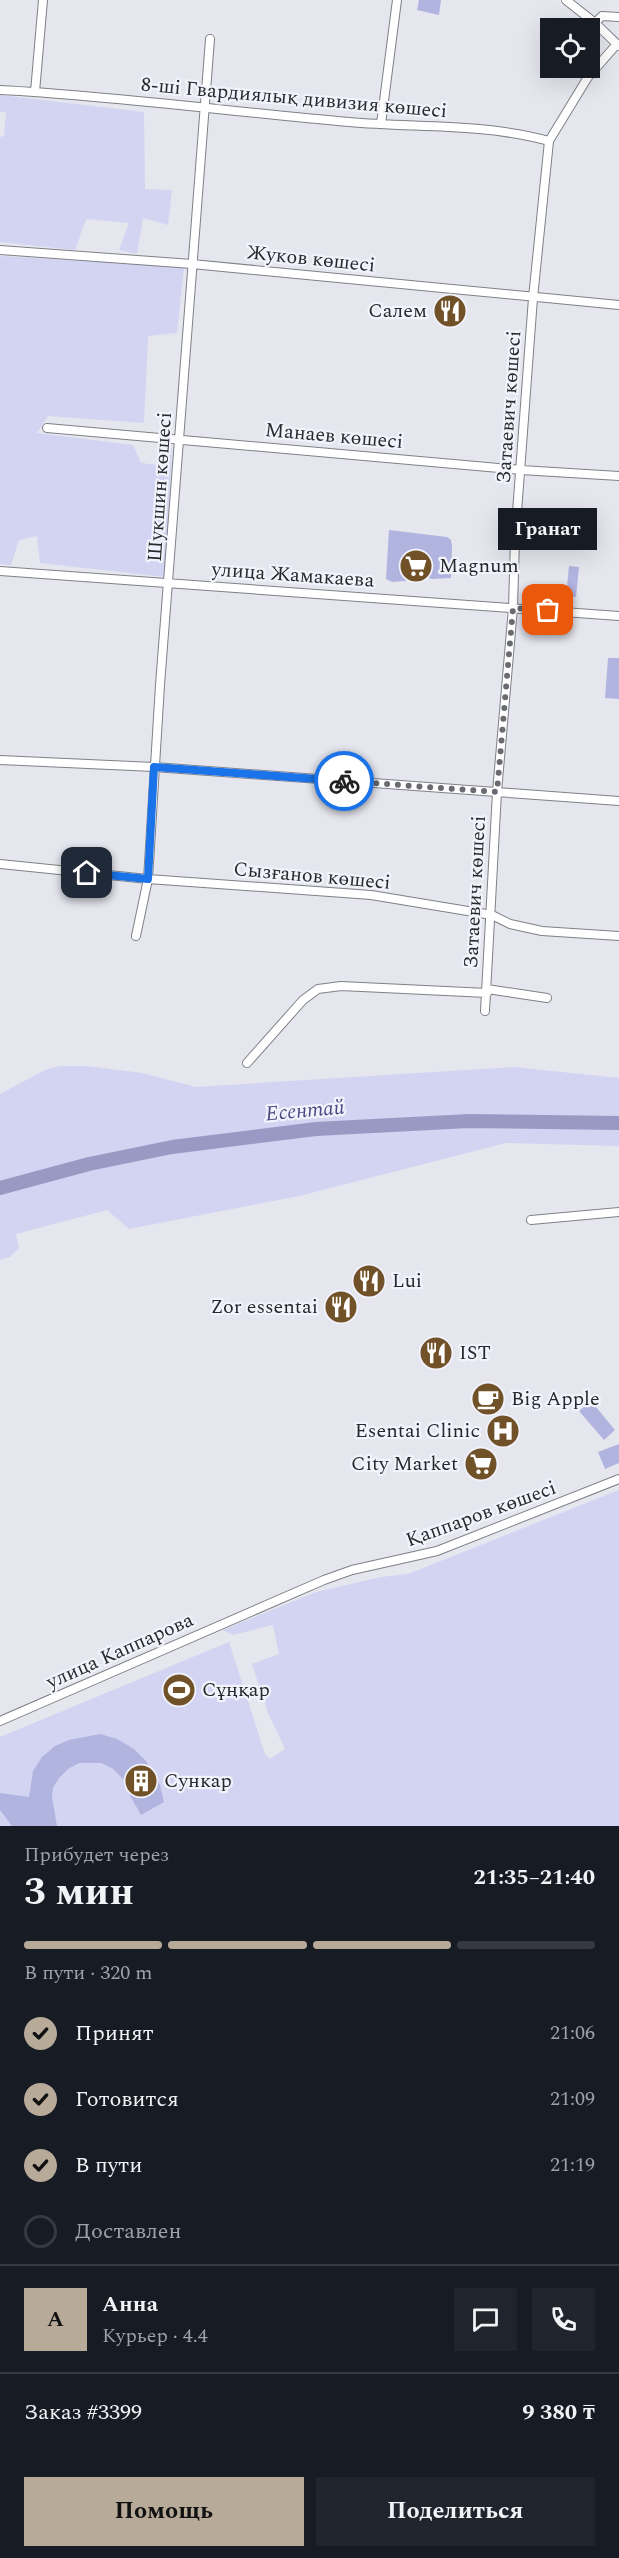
<!DOCTYPE html>
<html lang="ru">
<meta charset="utf-8">
<style>
:root{--surface:#171b24;--page:#20242c;--text:#f1f3f6;--muted:#9ea1a6;--line:#363941;--accent:#b7aa99}
body{margin:0;font-family:Spectral,serif;background:var(--page);color:var(--text);height:100vh;display:flex;flex-direction:column;font-size:22px;white-space:nowrap}
*{box-sizing:border-box;margin:0}
p{font-size:20px;color:var(--muted)}
.icon{flex:none;width:33px;height:33px;fill:none;stroke:currentColor;stroke-width:2;stroke-linecap:round;stroke-linejoin:round}
.map{position:relative;height:1826px;overflow:hidden}
.panel{display:flex;flex-direction:column;background:var(--surface);flex:1}
.panel>*{flex:none}
.controls{position:absolute;left:540px;top:18px;display:grid;gap:12px}
.controls a{display:grid;place-items:center;width:60px;height:60px;border-radius:0px;background:var(--surface);box-shadow:0 6px 24px #0002;font-size:30px}
.pin{position:absolute;display:grid;place-items:center;width:51px;height:51px;color:#fff;margin:-26px;border-radius:12px;box-shadow:0 3px 9px #0006}
.courier{position:absolute;display:grid;place-items:center;width:60px;height:60px;margin:-30px;border:4px solid #1a73e8;border-radius:50%;background:#fff;color:#222;box-shadow:0 2px 8px #0007}
.bubble{position:absolute;height:42px;border-radius:0px;background:var(--surface);box-shadow:0 6px 24px #0002;font-size:20px;font-weight:700;line-height:42px;text-align:center}
.summary em{font-style:normal;font-weight:700}
.summary div{display:flex;flex-direction:column-reverse}
.summary{display:flex;align-items:center;justify-content:space-between;height:102px;padding:0 24px}
h1{font-size:39px;font-weight:700;line-height:45px}
.bar{display:grid;grid-template-columns:repeat(4,1fr);gap:9px 6px;align-content:center;height:72px;padding:0 24px}
.bar i{height:8px;border-radius:4px;background:var(--line)}
.bar .on{background:var(--accent)}
.bar p{grid-column:span 4}
.line{display:flex;align-items:center;gap:15px;padding:0 24px;border-top:2px solid var(--line)}
.line div{flex:1}
.round{display:grid;place-items:center;flex:none;width:63px;height:63px;border-radius:0px;background:var(--page)}
ol{padding:0 24px;list-style:none}
li{display:flex;align-items:center;gap:18px;height:66px}
li p{margin-inline-start:auto}
li .icon{padding:6px;border-radius:50%;background:var(--accent);color:#111;stroke-width:4}
li:last-child{color:var(--muted)}
li i{width:33px;height:33px;border:3px solid var(--line);border-radius:50%}
.cta{display:flex;gap:12px;margin-top:auto;padding:12px 24px}
.cta a{flex:1;height:69px;border-radius:0px;background:var(--accent);color:#111;font-size:24px;font-weight:700;line-height:69px;text-align:center}
.cta a+a{background:var(--page);color:var(--text)}
.map>svg:first-child{display:block}
.green{fill:#d2d4f2}
.lines{fill:none;stroke-linecap:round;stroke-linejoin:round}
.river{stroke:#989ac4;stroke-width:14}
.building{fill:#b2b4e0}
.minor-casing{stroke:#7f8088;stroke-width:10}
.minor{stroke:#fff;stroke-width:8}
.done{stroke:#6a6b70;stroke-width:6;stroke-dasharray:0 10.8}
.route{stroke:#1a73e8;stroke-width:8}
.labels{text-anchor:middle;dominant-baseline:central;stroke-width:4.5;stroke-linejoin:round;paint-order:stroke}
.street-label{font-size:20px;fill:#28292c;stroke:#f2f3fc}
.poi-label{font-size:20px;fill:#28292c;stroke:#f2f3fc;text-anchor:start}
.water-label{font-size:21px;font-style:italic;fill:#4a4982;stroke:#f2f3fc}
</style>
<div class="map">
<svg width="619" height="1826" viewBox="0 0 619 1826">
<rect width="100%" height="100%" fill="#e5e6ee"/>
<path class="green" d="M0,95l144,17 1,77 27,1 -4,35 -25,-7 -6,36 -18,-4 10,-27 -43,-4 -11,31 -75,-8v-105l4,-1 2,-24h-6z
M0,256l184,11 -7,66 -29,3 -4,87 -96,-7 -11,17 96,12 8,18 18,2 13,-18 -7,130 -125,-14 -3,-27 -18,4 -8,25 -11,-1z
M60,1066h26l56,7 54,14 318,-20 105,11v68l-113,-3 -207,53 -170,33 -22,-19 -91,24 3,14 -9,9 -10,3v-166l45,-24z
M619,1490v336h-619v-89l229,-95 36,112 5,5 15,-10 -17,-36 -16,-49 27,-10 -6,-29 -40,10 -10,-5 93,-38 65,-15 27,-3z"/>
<g class="lines">
<path class="river" d="M0,1188l89,-24 83,-17 144,-18 153,-8 150,2"/>
</g>
<path class="building" d="M419,0h22l-2,15 -22,-5z
M389,530l58,7 4,3 1,6 -1,32 -19,1 -14,-5 -13,7 -13,1 -6,-3z
M569,566l10,1 -3,30h-10z
M608,658h11v41l-14,-1z
M591,1401l24,29 -11,10 -25,-29z
M619,1444v19l-14,6 -7,-17z
M100,1734l17,5 17,10 12,12 14,24 4,17 -23,13 -17,-30 3,-2 -15,-15 -11,-5h-22l-11,6 -9,9 -6,10 -1,9 5,29h-45l-12,-16v-17l29,4 4,-26 9,-14 13,-11 14,-6z"/>
<g class="lines">
<defs>
<path id="minor" d="M566,0l29,23 24,23
M595,23l7,-7 17,1
M0,90c117,6 233,22 349,32 67,6 134,1 200,19
M35,92l8,-92
M381,124l16,-124
M0,250l192,14 427,41
M47,428l474,42 98,6
M0,571l619,45
M0,760l154,7 465,34
M0,864l148,15 223,16 121,20 18,9 32,7 77,5
M136,936l12,-57 12,-194 50,-646
M487,989l60,9
M485,1011l12,-219 16,-184 2,-69 18,-241 16,-157 39,-64 29,-33
M247,1063l56,-63 15,-11 23,-3 146,7
M531,1220l88,-8
M0,1721l324,-141 28,-10 85,-19 182,-72"/>
</defs>
<use href="#minor" class="minor-casing"/>
<use href="#minor" class="minor"/>
</g>
<g class="lines">
<path class="done" d="M344,781l153,11 16,-184 35,2"/>
<path class="route" d="M87,873l61,6 6,-112 190,14"/>
</g>
<defs>
<symbol id="restaurant-disc" viewBox="-11 -11 22 22"><circle r="9.5" fill="#715127" stroke="#f2f3fc"/><path d="M-5-6h1v4h1v-4h1v4h1v-4h1v5L-1.5 .5V6h-2V.5L-5-1ZM5-6V6H3V1.5H1.5Q1.5-4 5-6Z" fill="#fff"/></symbol>
<symbol id="supermarket-disc" viewBox="-11 -11 22 22"><circle r="9.5" fill="#715127" stroke="#f2f3fc"/><path d="M-6-5.5h2.5l.6 2H6L4.5 2H-2.5L-4.4-4H-6ZM-1.5 3.2a1.3 1.3 0 1 0 .1 0ZM3 3.2a1.3 1.3 0 1 0 .1 0Z" fill="#fff"/></symbol>
<symbol id="cafe-disc" viewBox="-11 -11 22 22"><circle r="9.5" fill="#715127" stroke="#f2f3fc"/><path d="M-5.5-4.5H6V0H3Q3 3.5 0 3.5H-2.5Q-5.5 3.5-5.5 0ZM3-3.2v2h1.7v-2ZM-6 4.5H4V6H-6Z" fill="#fff"/></symbol>
<symbol id="hospital-disc" viewBox="-11 -11 22 22"><circle r="9.5" fill="#715127" stroke="#f2f3fc"/><path d="M-5-5h3v3.5h4V-5h3V5h-3V1.5h-4V5h-3Z" fill="#fff"/></symbol>
<symbol id="stadium-disc" viewBox="-11 -11 22 22"><circle r="9.5" fill="#715127" stroke="#f2f3fc"/><path d="M0-5a6.5 5 0 1 0 0 10a6.5 5 0 1 0 0-10ZM-3.5-1.8h7v3.6h-7Z" fill="#fff"/></symbol>
<symbol id="building-disc" viewBox="-11 -11 22 22"><circle r="9.5" fill="#715127" stroke="#f2f3fc"/><path d="M-4-6H4V6H1V3H-1V6H-4ZM-2.5-4.3h1.7v1.8h-1.7ZM.8-4.3h1.7v1.8H.8ZM-2.5-1h1.7V.8h-1.7ZM.8-1h1.7V.8H.8Z" fill="#fff"/></symbol>
</defs>
<g fill-rule="evenodd">
<use href="#restaurant-disc" x="431" y="292" width="38" height="38"/>
<use href="#supermarket-disc" x="397" y="547" width="38" height="38"/>
<use href="#restaurant-disc" x="350" y="1262" width="38" height="38"/>
<use href="#restaurant-disc" x="322" y="1288" width="38" height="38"/>
<use href="#restaurant-disc" x="417" y="1334" width="38" height="38"/>
<use href="#cafe-disc" x="469" y="1380" width="38" height="38"/>
<use href="#hospital-disc" x="484" y="1412" width="38" height="38"/>
<use href="#supermarket-disc" x="462" y="1445" width="38" height="38"/>
<use href="#stadium-disc" x="160" y="1671" width="38" height="38"/>
<use href="#building-disc" x="122" y="1762" width="38" height="38"/>
</g>
<g class="labels">
<g class="street-label">
<text transform="translate(294 98) rotate(5)">8-ші Гвардиялық дивизия көшесі</text>
<text transform="translate(311 259) rotate(6)">Жуков көшесі</text>
<text transform="translate(509 407) rotate(-86)">Затаевич көшесі</text>
<text transform="translate(334 436) rotate(5)">Манаев көшесі</text>
<text transform="translate(160 487) rotate(-86)">Шукшин көшесі</text>
<text transform="translate(293 575) rotate(4)">улица Жамакаева</text>
<text transform="translate(312 876) rotate(5)">Сызғанов көшесі</text>
<text transform="translate(475 892) rotate(-87)">Затаевич көшесі</text>
<text transform="translate(481 1514) rotate(-20)">Қаппаров көшесі</text>
<text transform="translate(120 1651) rotate(-24)">улица Каппарова</text>
</g>
<g class="poi-label">
<text x="427" y="311" text-anchor="end">Салем</text>
<text x="439" y="566">Magnum</text>
<text x="392" y="1281">Lui</text>
<text x="318" y="1307" text-anchor="end">Zor essentai</text>
<text x="459" y="1353">IST</text>
<text x="511" y="1399">Big Apple</text>
<text x="480" y="1431" text-anchor="end">Esentai Clinic</text>
<text x="458" y="1464" text-anchor="end">City Market</text>
<text x="202" y="1690">Сұңқар</text>
<text x="164" y="1781">Сункар</text>
</g>
<g class="water-label">
<text transform="translate(305 1111) rotate(-5)">Есентай</text>
</g>
</g>
</svg>
<div class="controls">
<a><svg class="icon" aria-label="locate" viewBox="0 0 24 24"><circle cx="12" cy="12" r="6"/><path d="M12 2v4M12 18v4M2 12h4M18 12h4"/></svg></a>
</div>
<div class="pin" style="left:548px;top:610px;background:#ea580c"><svg class="icon" aria-label="bag" viewBox="0 0 24 24"><path d="M5 8h14l-1 12H6zM9 8a3 3 0 0 1 6 0"/></svg></div>
<div class="pin" style="left:87px;top:873px;background:#1f2937"><svg class="icon" aria-label="home" viewBox="0 0 24 24"><path d="M3 11l9-7 9 7M6 9v11h12V9"/></svg></div>
<div class="courier" style="left:344px;top:781px"><svg class="icon" aria-label="bike" viewBox="0 0 24 24"><circle cx="6" cy="16" r="4"/><circle cx="18" cy="16" r="4"/><path d="M6 16l4-8h5l3 8M10 8l3 8H6M13 5h3"/></svg></div>
<div class="bubble" style="left:498px;top:508px;width:99px">Гранат</div>
</div>
<section class="panel">
<div class="summary"><div><h1>3 мин</h1><p>Прибудет через</p></div><em>21:35–21:40</em></div>
<div class="bar"><i class="on"></i><i class="on"></i><i class="on"></i><i></i><p>В пути · 320 m</p></div>
<ol>
<li><svg class="icon" aria-label="check" viewBox="0 0 24 24"><path d="M5 12l5 5 9-10"/></svg>Принят<p>21:06</p></li>
<li><svg class="icon" aria-label="check" viewBox="0 0 24 24"><path d="M5 12l5 5 9-10"/></svg>Готовится<p>21:09</p></li>
<li><svg class="icon" aria-label="check" viewBox="0 0 24 24"><path d="M5 12l5 5 9-10"/></svg>В пути<p>21:19</p></li>
<li><i></i>Доставлен</li>
</ol>
<div class="line" style="height:108px"><b class="round" style="background:var(--accent);color:#111">А</b><div><b>Анна</b><p>Курьер · 4.4</p></div><a class="round"><svg class="icon" aria-label="chat" viewBox="0 0 24 24"><path d="M4 5h16v11H9l-5 4z"/></svg></a><a class="round"><svg class="icon" aria-label="phone" viewBox="0 0 24 24"><path d="M5 4h4l2 5-3 2q2 4 5 5l2-3 5 2v4C11 20 4 13 5 4z"/></svg></a></div>
<div class="line" style="height:78px"><div>Заказ #3399</div><b>9 380 ₸</b></div>
<div class="cta"><a>Помощь</a><a>Поделиться</a></div>
</section>
